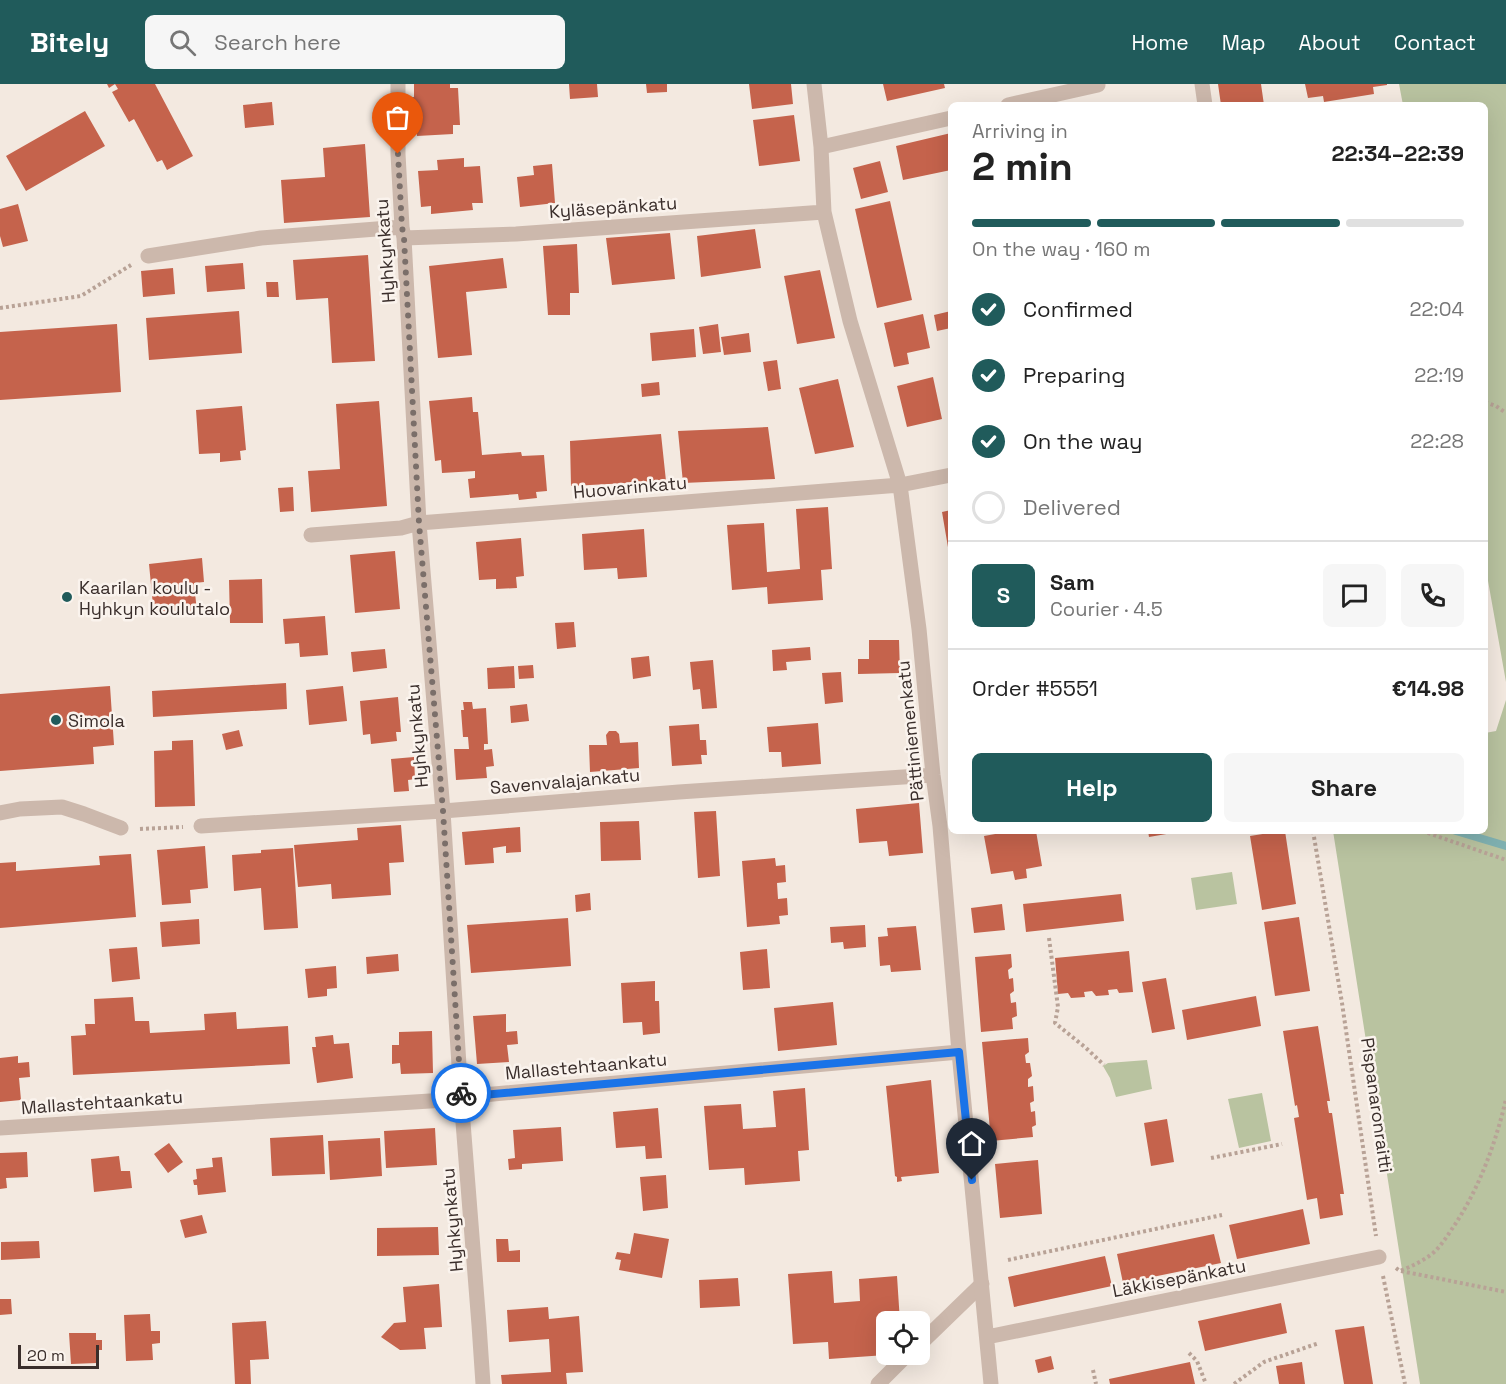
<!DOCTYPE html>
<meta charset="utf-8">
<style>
:root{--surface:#fff;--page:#f6f6f6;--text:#222;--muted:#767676;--line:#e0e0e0;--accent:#205b5b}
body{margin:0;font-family:"Space Grotesk",sans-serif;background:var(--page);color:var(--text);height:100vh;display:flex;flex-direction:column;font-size:22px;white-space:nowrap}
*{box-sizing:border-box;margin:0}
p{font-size:20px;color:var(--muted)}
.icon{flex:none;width:33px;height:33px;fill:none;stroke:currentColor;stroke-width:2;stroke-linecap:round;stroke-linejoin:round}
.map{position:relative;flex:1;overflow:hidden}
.side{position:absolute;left:948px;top:18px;width:540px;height:732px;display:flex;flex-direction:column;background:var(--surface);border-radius:9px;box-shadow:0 6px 24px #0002}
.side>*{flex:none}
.fabs{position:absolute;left:876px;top:1227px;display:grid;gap:12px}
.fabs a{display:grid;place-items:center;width:54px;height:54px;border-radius:9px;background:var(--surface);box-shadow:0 6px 24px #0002;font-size:30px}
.scale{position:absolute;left:18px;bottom:15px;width:81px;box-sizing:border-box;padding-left:6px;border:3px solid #3a2e2b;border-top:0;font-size:16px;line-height:21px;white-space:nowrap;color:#3a2e2b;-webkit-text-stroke:4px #faf3ed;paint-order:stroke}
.pin{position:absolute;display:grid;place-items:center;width:51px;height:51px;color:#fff;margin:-62px -26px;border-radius:50% 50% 50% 0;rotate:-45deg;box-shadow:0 0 6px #0007}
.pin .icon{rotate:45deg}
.courier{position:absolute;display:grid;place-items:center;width:60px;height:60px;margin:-30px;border:4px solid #1a73e8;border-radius:50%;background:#fff;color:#222;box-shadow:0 2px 8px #0007}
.overview em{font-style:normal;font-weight:600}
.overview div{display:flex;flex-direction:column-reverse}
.overview{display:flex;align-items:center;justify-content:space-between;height:102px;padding:0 24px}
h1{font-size:39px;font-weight:600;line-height:45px}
.bar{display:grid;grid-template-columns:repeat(4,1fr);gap:9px 6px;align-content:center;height:72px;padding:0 24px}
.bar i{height:8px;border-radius:4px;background:var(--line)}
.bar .on{background:var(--accent)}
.bar p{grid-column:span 4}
.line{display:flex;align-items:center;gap:15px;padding:0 24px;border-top:2px solid var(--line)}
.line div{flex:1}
.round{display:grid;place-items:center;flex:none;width:63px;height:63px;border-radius:9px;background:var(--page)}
ol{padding:0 24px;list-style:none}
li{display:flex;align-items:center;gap:18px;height:66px}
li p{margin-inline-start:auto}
li .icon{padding:6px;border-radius:50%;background:var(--accent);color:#fff;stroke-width:4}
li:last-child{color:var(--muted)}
li i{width:33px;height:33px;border:3px solid var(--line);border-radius:50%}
.button{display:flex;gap:12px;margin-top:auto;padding:12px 24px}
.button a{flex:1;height:69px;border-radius:9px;background:var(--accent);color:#fff;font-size:24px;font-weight:600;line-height:69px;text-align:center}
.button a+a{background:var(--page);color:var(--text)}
header{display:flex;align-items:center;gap:36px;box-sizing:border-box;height:84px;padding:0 30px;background:var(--accent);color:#fff}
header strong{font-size:28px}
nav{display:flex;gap:33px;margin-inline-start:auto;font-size:21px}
.search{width:420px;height:54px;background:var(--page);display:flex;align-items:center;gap:15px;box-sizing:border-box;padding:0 21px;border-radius:9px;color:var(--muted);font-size:22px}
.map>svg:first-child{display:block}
.green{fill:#b9c3a0}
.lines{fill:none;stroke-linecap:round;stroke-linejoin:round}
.stream{stroke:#7fb0b0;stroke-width:8}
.building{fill:#c5634c}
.path{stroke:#b8a296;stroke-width:4;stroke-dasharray:3 3;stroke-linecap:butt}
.lane{stroke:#ccb8ac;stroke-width:15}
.street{stroke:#ccb8ac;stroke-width:15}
.done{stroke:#7b6f6a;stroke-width:6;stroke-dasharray:0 10.8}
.route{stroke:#1a73e8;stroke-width:8}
.poi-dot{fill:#205b5b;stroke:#faf3ed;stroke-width:2}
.labels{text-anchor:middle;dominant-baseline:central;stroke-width:5;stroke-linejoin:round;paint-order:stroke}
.street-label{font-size:18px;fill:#3a2e2b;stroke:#faf3ed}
.poi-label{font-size:18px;fill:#3a2e2b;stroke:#faf3ed;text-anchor:start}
</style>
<header>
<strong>Bitely</strong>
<div class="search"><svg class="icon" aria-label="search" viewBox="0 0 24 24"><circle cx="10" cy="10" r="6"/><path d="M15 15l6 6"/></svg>Search here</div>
<nav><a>Home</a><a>Map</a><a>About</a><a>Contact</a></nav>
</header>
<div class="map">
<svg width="1506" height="1300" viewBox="0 0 1506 1300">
<rect width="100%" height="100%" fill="#f3e9e0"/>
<path class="green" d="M1399,0h107v598l-21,-118v-459h-82z
M1506,616v684h-86l-87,-553h152v-98l11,-2z
M1232,788l5,32 -41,6 -5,-32z
M1147,976l5,29 -36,8 -6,-19 -7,-12 5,-3z
M1262,1009l9,48 -32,7 -11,-49z"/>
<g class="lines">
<path class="stream" d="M1456,747l50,15"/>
</g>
<path class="building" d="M107,0h48l38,72 -26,14 -5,-10 -5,2 -23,-43 -5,3 -17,-30 6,-3 -3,-5 -6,4z
M414,0h36v4h8l2,37h-7v9l-36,2 -1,-13h-6l-2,-25 6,-1z
M569,0h28l1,13 -28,2z
M646,0h21v8l-20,1z
M749,0h42l2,20 -41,5z
M883,0h61l1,4 -58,13z
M1218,0h43l3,21h-43z
M1305,0h82v1l-14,2 1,7 -50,8 -1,-6 -15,2z
M272,18l2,23 -29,3 -2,-23z
M85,27l20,35 -79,45 -20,-35z
M794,31l6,46 -41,5 -6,-46z
M951,49v37l-48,10 -7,-34z
M365,60l5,73 -86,6 -3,-43 44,-3 -2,-29z
M464,74v9l16,-1 3,37h-11l1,7 -42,4v-8l-10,1 -3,-36 20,-1 -1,-10z
M880,77l8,31 -27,7 -8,-31z
M552,80l3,39 -35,4 -3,-30 17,-2 -1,-9z
M890,117l22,99 -35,8 -22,-99z
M18,120l10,37 -25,6 -3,-11v-27z
M755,145l6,39 -60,9 -4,-41z
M670,149l5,46 -63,6 -6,-47z
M577,160l2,49h-9v22h-22l-5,-69z
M368,171l7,106 -43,2 -4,-65 -32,2 -3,-40z
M503,174l4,30 -41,4 6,63 -34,3 -9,-92z
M243,179l2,26 -38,3 -2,-26z
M173,184l2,26 -32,3 -2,-26z
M820,186l15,68 -38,6 -13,-68z
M266,198h12l1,15h-12z
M239,227l3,42 -93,7 -3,-42z
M951,227v17l-14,3 -3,-16z
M923,230l7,34 -23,5 2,11 -15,3 -10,-44z
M117,240l4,68 -121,8v-68z
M718,240l3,28 -18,2 -4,-27z
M694,245l2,28 -44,4 -2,-28z
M749,249l2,19 -27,3 -3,-18z
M777,276l4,29 -13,2 -5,-29z
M933,293l9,42 -35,8 -10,-41z
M838,295l16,68 -39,7 -16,-66z
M659,298l1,13 -18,2 -1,-13z
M472,313l1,15h5l4,43 39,-3 1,4 22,-1 3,36 -11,1 1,6 -18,2 -1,-6 -48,4 -2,-19 7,-1v-7l-33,2 -1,-13 -6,1 -6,-60z
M379,317l8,105 -76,6 -3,-41 32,-2 -4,-65z
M242,322l4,44 -6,1 1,9 -21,2v-9l-21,1 -3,-44z
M768,343l7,52 -92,4 -5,-52z
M661,350l5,47 -95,5 -1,-45z
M293,403l1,24 -14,1 -2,-24z
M828,423l4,62 -11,1 2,30 -55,4 -1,-17 -35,3 -5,-65 37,-2 3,49 33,-3 -4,-60z
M951,426v49h-1l-8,-47z
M644,445l3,48 -29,2 -1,-11 -33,2 -2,-36z
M521,454l3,38 -8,1 1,11 -21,1v-10l-17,1 -3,-38z
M395,467l5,58 -45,4 -5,-58z
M202,474l2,24 -10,1 3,29 -43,4 -5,-52z
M262,495l1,44h-33l-1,-43z
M325,532l3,39 -28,2 -1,-14 -14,1 -2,-25z
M574,538l2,25 -19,2 -2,-26z
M869,556h30l1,33 -42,1v-15h11z
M810,563l1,13 -25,2 1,8 -14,1 -1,-21z
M385,565l2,19 -34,4 -2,-20z
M649,572l2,20 -18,3 -2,-21z
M713,576l4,48 -15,1 -2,-20 -7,1 -3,-28z
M533,581l1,13 -15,1 -1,-13z
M514,582l1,22 -27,1 -1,-21z
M841,588l2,30 -18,2 -3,-31z
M286,599l1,26 -134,8 -1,-26z
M110,602l4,59 -21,2 1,17 -94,7v-77z
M343,602l4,35 -38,4 -3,-35z
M398,613l3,35h-5l1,9 -26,3 -1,-10 -7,1 -3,-34z
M463,618h9l1,7 13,-1 2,36h-4v6l8,-1 2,17 -8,1 1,11 -31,2 -2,-31h15l-1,-12h-5l-2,-27h3z
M527,620l2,17 -18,2 -1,-17z
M818,639l3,41 -39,3 -1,-15h-12l-2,-25z
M699,640l1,16h6l1,15h-6l1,9 -30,2 -3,-40z
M239,646l4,16 -17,4 -4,-16z
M609,647h7l3,3 1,9 18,-1 1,26 -49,4 -1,-27h18l-1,-10z
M193,656l2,66 -40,1 -1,-56 18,-1v-9z
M414,673l1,22 -7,1 1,11 -15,1 -3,-33z
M919,719l4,50 -34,3 -2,-15 -28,2 -3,-34z
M716,727l4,65 -22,2 -4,-66z
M639,737l2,39 -40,1 -1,-39z
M401,741l3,37 -15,1 2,32 -59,4 -1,-15 -33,3 -4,-42 64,-5 -1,-12z
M520,743l1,25 -15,1v-7l-13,2 1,15 -29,2 -3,-33z
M1012,747h24l6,35 -16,3 1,9 -12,2 -2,-9 -22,3 -7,-38z
M1148,747h30v1l-29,5z
M1281,747h4l11,73 -34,6 -12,-74z
M205,762l3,42 -18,2 1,13 -29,2 -5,-55z
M293,764l5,80 -34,2 -3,-42 -27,3 -2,-36 29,-2v-3z
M131,770l5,63 -136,11v-65l16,-1v9l84,-6 -1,-9z
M775,774l1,8 9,-1 1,17 -9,1 1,16 9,-1 1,17 -9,1 1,8 -33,3 -5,-66z
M590,809l1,17 -15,2 -1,-17z
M1121,810l3,27 -98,11 -3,-28z
M1002,820l3,26 -31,3 -3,-25z
M1299,833l11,74 -35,5 -11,-74z
M568,834l3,48 -100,7 -4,-48z
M199,835l1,25 -38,3 -2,-25z
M865,841l1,22 -22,2 -1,-7 -12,1 -1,-16z
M916,842l5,44 -30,2 -1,-7 -10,1 -2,-29 10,-1 -1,-8z
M137,863l3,32 -28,3 -3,-33z
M767,865l3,39 -27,2 -3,-38z
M1129,867l4,41 -14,1 -2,-4 -9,1 1,5 -13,1 -4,-5 -8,1 1,5 -14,1 -3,-5 -10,1 -3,-36z
M398,870l1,17 -32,3 -1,-17z
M1011,870l1,13 -4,3 1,9 4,-1 1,13 -4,3 1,9 5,-1 1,14 -5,2 1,11 -32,3 -6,-75z
M336,882l1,22 -10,1v7l-19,2 -3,-29z
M1166,894l9,51 -23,4 -10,-51z
M655,897v20h4l1,32 -17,2 -1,-13 -19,1 -2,-40z
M1256,912l5,30 -74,14 -5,-30z
M133,913l2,24h14l1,12 55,-3 -1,-16 32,-2 1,17 51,-3 2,38 -217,11 -2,-39 15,-1 -1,-11h10l-1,-25z
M833,918l4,43 -59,6 -4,-43z
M506,930v18l11,-1 1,13 -11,1 2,17 -32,2 -4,-48z
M1318,942l12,75h-3l2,12h3l12,81h-4l3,21 -23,4 -3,-21 -10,2 -13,-82 5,-1 -2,-12 -2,1 -12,-75z
M432,947l1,42 -32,1 -1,-11 -8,1v-19h7v-13z
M333,951l1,9 15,-1 4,35 -36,5 -5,-36h4l-1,-10z
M1028,954l1,14 -4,3 1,8h4l2,13 -4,3v8l5,-1 1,15 -4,2 1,9 4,-1 1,14 -4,2 1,10 -42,4 -9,-99z
M18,972v7l11,-1 1,15 -11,1 2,22 -21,2v-44z
M931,996l8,93 -38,4 1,4 -5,1v-5l-2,-1 -9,-90z
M805,1004l4,62 -11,1 2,30 -55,4 -1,-17 -35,2 -5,-64 37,-2 2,25 33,-2 -3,-36z
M658,1024l4,50 -16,1 -1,-13 -29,2 -3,-36z
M1167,1035l7,43 -23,4 -7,-43z
M561,1043l2,34 -41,3v5l-13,1 -1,-11 7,-1 -2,-28z
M435,1044l2,37 -51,3 -2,-37z
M323,1051l2,39 -53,2 -2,-38z
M380,1054l2,38 -52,4 -2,-39z
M169,1059l14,19 -15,11 -14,-19z
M27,1068l1,25 -22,1 1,10 -7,1v-36z
M119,1072l2,15h9l2,17 -38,4 -3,-33z
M222,1073l4,35 -28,3 -1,-10h-3l-1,-5 4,-1 -1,-10 17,-2 -1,-9z
M1038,1076l4,54 -42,4 -5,-54z
M666,1091l2,33 -25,3 -3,-34z
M1303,1125l7,35 -73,15 -8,-34z
M202,1131l5,18 -22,5 -5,-18z
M438,1143l1,28 -62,1v-28z
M634,1149l35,6 -7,39 -43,-8 2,-10 -6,-1 2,-7 13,2z
M1214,1150l7,29 -98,20 -6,-29z
M496,1155h12l1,12 11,-1v12h-23z
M39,1157l1,17 -39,2v-18z
M1105,1172l7,30 -98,21 -6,-30z
M832,1187l2,32 26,-2 -1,-22 38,-3 3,46h-14v33l-57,4 -1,-17 -35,2 -5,-70z
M738,1194l2,28 -40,2 -1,-28z
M439,1200l3,43 -18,1 2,21 -26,1 -19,-13 13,-14 12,-1 -3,-35z
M0,1215h11l1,15 -12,1z
M1281,1219l6,30 -82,18 -7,-30z
M548,1223l1,12 30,-3 4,56 -17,1 1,11h-65l-1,-9 50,-3 -2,-33 -40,3 -2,-32z
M150,1230l1,17h9v12l-8,1 1,16 -27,1 -2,-46z
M266,1237l3,38 -19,1 1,24h-16l-3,-61z
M1364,1242l9,58h-29l-9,-54z
M69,1249h27v7h6v10h-6l1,13 -26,1z
M1051,1272l3,13 -16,4 -3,-13z
M1190,1278l5,22h-85l-1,-5z
M1302,1278l3,22h-26l-3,-18z"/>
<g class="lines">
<path class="path" d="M0,224l81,-12 50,-31
M1485,318l11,4 10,7
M140,745l43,-2
M1313,747l29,172 34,233
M1422,747l84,29
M1049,854l9,69 -3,16 31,25 18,17
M1211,1074l71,-14
M1008,1176l214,-45
M1396,1184l4,3c12,-5 23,-10 33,-18 9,-8 16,-20 23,-30 24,-37 40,-81 50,-124
M1401,1187l105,21
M1383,1192l22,108
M1189,1269l8,8 9,23
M1093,1286l3,14
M1234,1300l30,-22 55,-19"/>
<path class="lane" d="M1202,0l3,21
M0,729l20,-4 42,-2 22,7 37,14
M920,1260l62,-60
M878,1300l30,-30"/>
<path class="street" d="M398,0v70l4,73 2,11 15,285 24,288 18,286 18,228 4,59
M814,0l7,63 3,65 26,109 50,164 19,144 14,146 7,51 19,226 32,332
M1008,21l90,-20
M821,63l130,-29
M404,154l112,-4 308,-22
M148,172l113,-18 141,-11
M311,451l90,-7 18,-5 481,-38 51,-10
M201,742l242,-15 236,-19 254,-17
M0,1044l446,-28 15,-3 498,-45
M987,1253l392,-80"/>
</g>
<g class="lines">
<path class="done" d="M398,70l4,73 2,11 15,285 24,288 18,282"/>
<path class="route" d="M461,1009v4l498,-45 13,128"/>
</g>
<g class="poi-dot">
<circle cx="67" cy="513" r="6"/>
<circle cx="56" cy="636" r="6"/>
</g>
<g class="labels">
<g class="street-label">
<text transform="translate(613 123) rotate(-4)">Kyläsepänkatu</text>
<text transform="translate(385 167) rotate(-94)">Hyhkynkatu</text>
<text transform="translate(630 403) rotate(-5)">Huovarinkatu</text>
<text transform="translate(910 647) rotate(-96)">Pättiniemenkatu</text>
<text transform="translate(417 652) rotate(-95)">Hyhkynkatu</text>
<text transform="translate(565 697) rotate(-5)">Savenvalajankatu</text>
<text transform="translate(586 982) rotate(-5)">Mallastehtaankatu</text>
<text transform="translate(102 1018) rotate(-4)">Mallastehtaankatu</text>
<text transform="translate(1377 1021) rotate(82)">Pispanaronraitti</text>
<text transform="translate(452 1136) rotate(-95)">Hyhkynkatu</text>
<text transform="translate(1179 1194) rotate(-11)">Läkkisepänkatu</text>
</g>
<g class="poi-label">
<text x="79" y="503">Kaarilan koulu -<tspan x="79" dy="21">Hyhkyn koulutalo</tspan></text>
<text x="68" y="636">Simola</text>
</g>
</g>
</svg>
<div class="fabs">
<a><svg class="icon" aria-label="locate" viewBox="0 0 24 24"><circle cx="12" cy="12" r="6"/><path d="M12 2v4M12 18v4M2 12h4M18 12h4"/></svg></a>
</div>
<div class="scale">20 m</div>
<div class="pin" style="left:398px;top:70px;background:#ea580c"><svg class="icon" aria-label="bag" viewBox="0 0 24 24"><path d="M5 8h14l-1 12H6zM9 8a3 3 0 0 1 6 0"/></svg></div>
<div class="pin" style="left:972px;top:1096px;background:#1f2937"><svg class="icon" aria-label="home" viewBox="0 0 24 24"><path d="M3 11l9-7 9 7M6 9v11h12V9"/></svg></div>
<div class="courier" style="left:461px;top:1009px"><svg class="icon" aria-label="bike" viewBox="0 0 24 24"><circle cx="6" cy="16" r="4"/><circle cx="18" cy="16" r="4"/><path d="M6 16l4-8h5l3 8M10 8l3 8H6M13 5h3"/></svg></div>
<section class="side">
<div class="overview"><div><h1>2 min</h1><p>Arriving in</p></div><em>22:34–22:39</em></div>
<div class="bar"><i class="on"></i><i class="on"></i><i class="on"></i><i></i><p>On the way · 160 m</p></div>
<ol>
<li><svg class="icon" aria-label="check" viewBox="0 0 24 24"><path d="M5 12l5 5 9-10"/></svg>Confirmed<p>22:04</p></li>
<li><svg class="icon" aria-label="check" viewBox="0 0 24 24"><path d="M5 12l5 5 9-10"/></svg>Preparing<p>22:19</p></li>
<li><svg class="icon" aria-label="check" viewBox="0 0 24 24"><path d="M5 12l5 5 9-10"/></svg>On the way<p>22:28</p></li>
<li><i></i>Delivered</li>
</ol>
<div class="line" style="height:108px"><b class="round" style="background:var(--accent);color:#fff">S</b><div><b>Sam</b><p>Courier · 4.5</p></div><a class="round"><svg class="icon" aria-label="chat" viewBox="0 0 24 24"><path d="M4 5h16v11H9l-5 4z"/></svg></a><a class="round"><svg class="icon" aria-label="phone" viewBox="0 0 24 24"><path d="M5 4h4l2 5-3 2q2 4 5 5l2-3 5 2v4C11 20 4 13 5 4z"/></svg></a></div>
<div class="line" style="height:78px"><div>Order #5551</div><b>€14.98</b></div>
<div class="button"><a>Help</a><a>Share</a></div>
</section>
</div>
